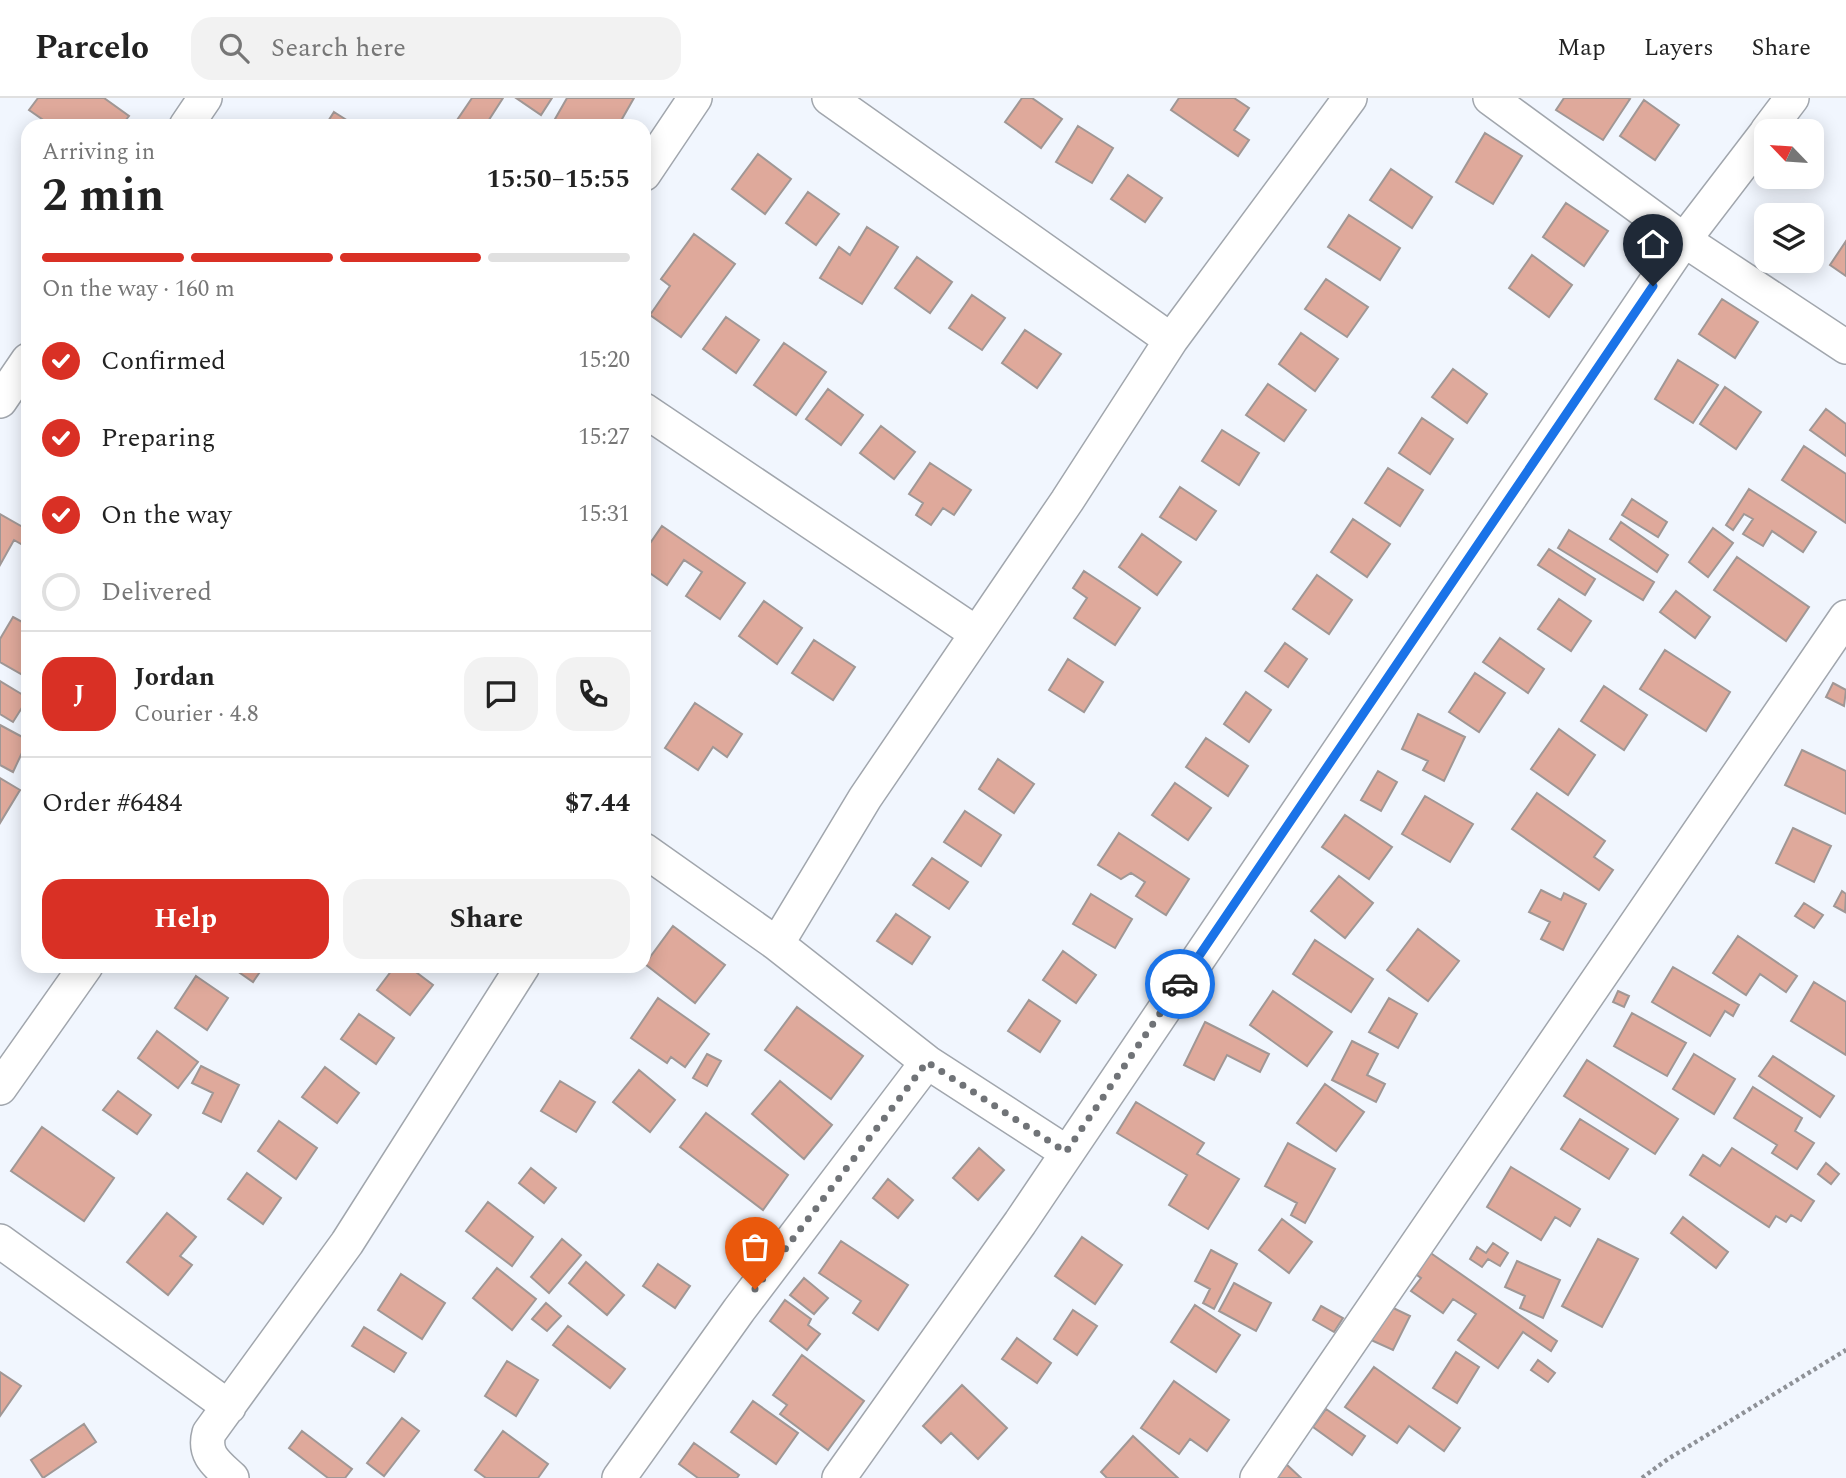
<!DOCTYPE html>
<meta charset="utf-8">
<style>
:root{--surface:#fff;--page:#f2f2f2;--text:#222;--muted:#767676;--line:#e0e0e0;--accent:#d93025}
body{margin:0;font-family:Spectral,serif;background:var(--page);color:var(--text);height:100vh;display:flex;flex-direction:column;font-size:26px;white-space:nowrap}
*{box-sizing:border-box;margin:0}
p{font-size:23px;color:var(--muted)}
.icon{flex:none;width:38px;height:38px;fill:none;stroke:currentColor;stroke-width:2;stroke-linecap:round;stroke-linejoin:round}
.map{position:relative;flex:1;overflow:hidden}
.details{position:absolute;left:21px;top:21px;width:630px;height:854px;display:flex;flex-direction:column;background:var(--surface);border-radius:21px;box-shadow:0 4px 18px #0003}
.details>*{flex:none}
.needle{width:46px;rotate:295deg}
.buttons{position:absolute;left:1754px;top:21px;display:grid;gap:14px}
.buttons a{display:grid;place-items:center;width:70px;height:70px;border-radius:14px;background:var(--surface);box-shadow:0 4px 18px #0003;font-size:35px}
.pin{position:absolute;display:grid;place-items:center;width:60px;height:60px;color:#fff;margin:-72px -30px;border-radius:50% 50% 50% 0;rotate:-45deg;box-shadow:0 0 7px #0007}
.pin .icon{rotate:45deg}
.courier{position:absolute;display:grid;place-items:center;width:70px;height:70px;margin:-35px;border:5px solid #1a73e8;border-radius:50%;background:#fff;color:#222;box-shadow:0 2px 9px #0007}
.headline em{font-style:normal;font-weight:700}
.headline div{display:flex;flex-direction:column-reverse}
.headline{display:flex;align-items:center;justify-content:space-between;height:119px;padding:0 21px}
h1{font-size:46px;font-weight:700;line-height:52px}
.bar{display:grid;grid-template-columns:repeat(4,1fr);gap:10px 7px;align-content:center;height:84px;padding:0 21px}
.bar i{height:9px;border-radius:5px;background:var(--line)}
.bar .selected{background:var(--accent)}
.bar p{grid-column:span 4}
.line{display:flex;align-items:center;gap:18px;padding:0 21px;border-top:2px solid var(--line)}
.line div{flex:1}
.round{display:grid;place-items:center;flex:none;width:74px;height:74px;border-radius:21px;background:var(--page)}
ol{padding:0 21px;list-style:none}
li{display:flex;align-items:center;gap:21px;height:77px}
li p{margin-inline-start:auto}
li .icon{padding:7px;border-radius:50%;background:var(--accent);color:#fff;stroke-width:4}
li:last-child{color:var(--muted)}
li i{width:38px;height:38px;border:4px solid var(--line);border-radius:50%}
.cta{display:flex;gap:14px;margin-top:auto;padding:14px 21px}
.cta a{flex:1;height:80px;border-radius:21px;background:var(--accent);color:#fff;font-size:28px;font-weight:700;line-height:80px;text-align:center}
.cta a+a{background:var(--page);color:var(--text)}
header{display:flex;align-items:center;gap:42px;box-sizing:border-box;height:98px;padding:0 35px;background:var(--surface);border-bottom:2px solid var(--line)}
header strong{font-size:33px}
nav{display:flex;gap:38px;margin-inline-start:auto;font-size:24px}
.search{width:490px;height:63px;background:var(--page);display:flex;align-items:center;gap:18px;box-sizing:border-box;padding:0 24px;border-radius:21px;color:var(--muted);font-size:26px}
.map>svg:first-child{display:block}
.building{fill:#dfa99b;stroke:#a09795;stroke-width:2}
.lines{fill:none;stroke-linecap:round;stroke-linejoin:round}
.minor-casing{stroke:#a1a6ad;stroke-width:36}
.path{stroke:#8e9197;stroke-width:4.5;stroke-dasharray:3.5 3.5;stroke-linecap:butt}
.minor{stroke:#fff;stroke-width:33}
.done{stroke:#707377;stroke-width:7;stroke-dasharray:0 12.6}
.route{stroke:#1a73e8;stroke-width:9}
</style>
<header>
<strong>Parcelo</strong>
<div class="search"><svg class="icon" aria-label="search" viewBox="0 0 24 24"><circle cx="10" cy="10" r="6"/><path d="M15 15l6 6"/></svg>Search here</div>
<nav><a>Map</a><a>Layers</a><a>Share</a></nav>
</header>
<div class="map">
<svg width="1846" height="1380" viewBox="0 0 1846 1380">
<rect width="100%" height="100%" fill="#f1f6fe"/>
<path class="building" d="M38,0h66l25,18 -8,10h-69l-23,-16z
M472,0h31l-18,28h-32z
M516,0h36l-11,17z
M567,0h67l-16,28h-67z
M1022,0h10l30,21 -21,29 -36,-26z
M1179,0h55l15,10 -15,22 15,10 -11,16 -67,-46z
M1564,0h64l2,1 -27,41 -47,-30z
M1644,2l35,25 -24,35 -35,-24z
M334,14l22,14h-31z
M1078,28l35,22 -21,35 -36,-21z
M1485,35l37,23 -29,48 -37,-22z
M758,56l33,25 -26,35 -33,-25z
M1391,71l41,28 -20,31 -42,-28z
M1128,77l34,23 -17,24 -34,-23z
M808,94l31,22 -23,31 -30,-22z
M1566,105l42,28 -24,35 -41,-29z
M1349,117l51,33 -20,32 -52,-33z
M867,129l31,20 -36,57 -42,-26 19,-31 11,8z
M694,136l41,30 -54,73 -31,-22 20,-29 -9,-7z
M1846,143v35l-16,-11z
M1532,157l40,30 -23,32 -40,-29z
M917,159l35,25 -22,31 -35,-25z
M1326,181l42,28 -21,30 -42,-28z
M972,197l33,23 -23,32 -33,-22z
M1722,201l36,23 -23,36 -36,-24z
M726,219l33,23 -23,33 -33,-24z
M1025,232l36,24 -24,34 -35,-25z
M1301,235l37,26 -23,32 -36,-27z
M784,245l42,29 -30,43 -42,-30z
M1678,262l40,25 -25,38 -38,-24z
M1453,271l34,25 -20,29 -35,-26z
M1268,286l38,26 -22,31 -38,-26z
M1725,289l36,25 -25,37 -36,-25z
M828,291l35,26 -22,30 -35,-26z
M1826,311l20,15v32l-36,-26z
M1422,320l31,21 -23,35 -31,-21z
M881,328l34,26 -21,27 -34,-26z
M1222,332l37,23 -20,32 -37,-24z
M1804,348l42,28v49l-64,-43z
M930,365l41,27 -17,25 -11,-7 -12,17 -15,-10 7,-12 -14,-9z
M1388,370l35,22 -23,36 -35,-23z
M1180,389l36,24 -20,29 -36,-23z
M1749,391l67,43 -13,20 -31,-21 -9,15 -20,-12 10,-15 -9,-5 -11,16 -7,-5z
M1632,401l35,23 -9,15 -36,-22z
M0,416l28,16v18l-14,-8 -14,25z
M1353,421l37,25 -23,33 -36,-25z
M1621,424l47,33 -11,17 -47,-33z
M662,428l83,57 -25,36 -34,-23 16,-24 -18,-12 -17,25 -23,-16v-17z
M1713,430l20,15 -25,34 -19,-15z
M1569,432l85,52 -11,18 -85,-52z
M1142,436l39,28 -24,33 -38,-28z
M1549,451l46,30 -10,16 -47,-30z
M1737,459l72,50 -23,34 -72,-51z
M1084,473l56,37 -25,37 -41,-27 13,-20 -14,-10z
M1317,477l35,25 -23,34 -36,-25z
M1676,493l34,26 -15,21 -35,-26z
M1559,501l32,22 -20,30 -33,-22z
M764,503l38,27 -25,36 -38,-28z
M13,519l15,8v53l-28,-16v-23z
M1500,540l44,31 -16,24 -45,-31z
M814,542l41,27 -22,33 -41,-27z
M1285,545l22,16 -19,28 -23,-16z
M1665,552l65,42 -24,39 -66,-42z
M1068,561l35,23 -19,30 -35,-22z
M1475,575l30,20 -26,39 -30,-20z
M0,583l28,17 -15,24 -13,-8z
M1833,585l13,7 -2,16 -18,-9z
M1604,588l43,29 -23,35 -43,-29z
M1246,594l25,18 -22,32 -25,-18z
M695,605l47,31 -15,23 -14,-10 -15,23 -33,-22z
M1418,616l47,23 -21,44 -21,-11 5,-9 -26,-12z
M0,627l28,15 -15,32 -13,-7z
M1559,631l36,26 -27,40 -37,-26z
M1206,640l42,28 -20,30 -42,-29z
M1802,652l44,21v43l-61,-29z
M998,661l36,25 -20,29 -35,-24z
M1378,673l19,11 -16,29 -20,-11z
M0,680l20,12 -20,33z
M1175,685l36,25 -23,32 -36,-25z
M1537,695l68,48 -11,16 19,13 -14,20 -87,-61z
M1425,698l48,28 -23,38 -48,-28z
M965,713l36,24 -20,31 -37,-24z
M1345,717l47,32 -23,32 -47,-32z
M1793,730l38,18 -17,36 -38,-19z
M1119,735l70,46 -23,36 -30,-19 9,-14 -14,-9 -10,6 -23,-14z
M932,760l36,24 -19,27 -36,-24z
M1339,778l34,27 -28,35 -34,-27z
M1541,792l20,10 3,-7 22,11 -23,46 -22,-11 9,-17 -21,-10z
M1842,793l4,3 -1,18 -11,-6z
M1091,796l41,25 -17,29 -42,-24z
M1804,805l19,12 -9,13 -19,-12z
M896,816l34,23 -18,27 -35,-23z
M673,828l52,39 -30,38 -50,-39z
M1418,831l41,32 -31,40 -41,-31z
M1738,838l59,40 -11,16 -26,-18 -14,21 -33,-22z
M1315,842l58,39 -22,33 -58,-38z
M1063,853l33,24 -20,28 -33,-23z
M230,868h34l-11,16z
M395,868h13l25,19 -23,30 -33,-25z
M1673,869l66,38 -6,11 -8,-5 -15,25 -58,-34z
M196,878l32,22 -21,32 -32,-22z
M1814,884l32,20v53l-55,-34z
M1273,893l59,41 -25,34 -57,-41z
M1618,893l11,5 -5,11 -11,-5z
M658,900l51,36 -24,33 -14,-10 -4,6 -36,-25z
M1389,900l28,16 -19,34 -29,-16z
M1029,902l31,21 -20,31 -32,-21z
M797,909l66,49 -32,43 -66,-49z
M1632,915l54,30 -19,33 -53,-30z
M359,916l35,24 -18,26 -35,-25z
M1205,924l64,32 -9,18 -33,-17 -13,25 -30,-15z
M157,933l41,31 -20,26 -40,-30z
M1352,943l26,13 -11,21 18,9 -9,18 -44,-22z
M707,956l14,7 -14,25 -14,-8z
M1694,956l41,25 -21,35 -41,-25z
M1773,958l61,40 -14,21 -61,-41z
M1587,962l91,59 -23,35 -91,-58z
M201,968l38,19 -18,37 -18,-9 10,-20 -21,-10z
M325,969l34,26 -22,30 -35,-26z
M639,972l36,30 -25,32 -37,-30z
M560,983l35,21 -19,30 -35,-21z
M780,983l52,44 -28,34 -52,-45z
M1325,986l39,28 -28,39 -39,-28z
M1753,989l49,31 -7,13 19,12 -17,26 -25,-16 5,-8 -43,-27z
M118,993l33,24 -14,19 -34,-24z
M1136,1004l68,41 -7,11 42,25 -31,50 -39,-24 18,-30 -70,-42z
M706,1015l82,62 -25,35 -83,-63z
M1580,1021l48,30 -19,30 -48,-30z
M279,1023l38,27 -21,31 -38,-28z
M42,1029l72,51 -30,43 -73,-50z
M1288,1045l47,26 -30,54 -14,-8 6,-12 -32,-17z
M979,1050l25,22 -26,30 -25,-22z
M1732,1050l82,53 -13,20 -10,-6 -5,7 -10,-6 -7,11 -79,-52 13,-20 17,11z
M1826,1065l13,11 -8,10 -13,-10z
M1511,1069l69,42 -10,17 -15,-9 -14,23 -54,-33z
M531,1070l25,20 -12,15 -25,-20z
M247,1075l34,25 -18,26 -35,-25z
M888,1081l25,21 -15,18 -25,-20z
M488,1104l45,35 -21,29 -46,-35z
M167,1115l29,24 -16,19 12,9 -24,30 -41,-33z
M1683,1119l45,35 -12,16 -45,-35z
M1282,1121l30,23 -23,31 -30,-23z
M1082,1139l40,28 -27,39 -40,-28z
M562,1141l19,16 -32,38 -18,-16z
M1598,1141l40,20 -36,68 -40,-21z
M841,1143l67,44 -30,45 -25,-17 8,-12 -42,-28z
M1493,1145l15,10 -8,13 -12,-7 -6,8 -12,-8 7,-12 9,6z
M1422,1149l135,94 -6,10 -28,-19 -25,36 -40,-28 18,-26 -23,-15 -10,14 -32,-22 10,-13 -14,-10z
M1211,1152l26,14 -23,45 -11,-6 7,-14 -15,-8z
M1517,1163l43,19 -17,38 -23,-10 5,-12 -20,-9z
M586,1164l38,33 -17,20 -38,-32z
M658,1166l32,22 -15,22 -32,-22z
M497,1170l39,31 -24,31 -39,-32z
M401,1176l44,29 -23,36 -44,-29z
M804,1180l24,20 -14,16 -24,-19z
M1234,1185l37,20 -15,28 -37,-20z
M785,1202l26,19 -3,6 12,9 -13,16 -37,-29z
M546,1205l15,13 -14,15 -15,-12z
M1195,1207l45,30 -24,37 -45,-30z
M1321,1208l22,12 -9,14 -21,-12z
M1389,1208l21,10 -17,34 -22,-10z
M1073,1212l24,16 -20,29 -23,-16z
M568,1228l57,43 -15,19 -57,-43z
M364,1229l42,26 -12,19 -42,-26z
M1017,1240l34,25 -14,20 -35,-24z
M1456,1254l23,15 -22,36 -24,-15z
M802,1257l62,46 -36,49 -48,-36 7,-9 -14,-10z
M1538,1262l17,13 -7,9 -17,-12z
M507,1263l31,19 -22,36 -31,-20z
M1374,1269l86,61 -16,23 -35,-25 -12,17 -52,-36z
M0,1274l21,14 -21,30z
M1174,1283l55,39 -22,31 -17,-12 -11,15 -38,-26z
M962,1287l45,43 -29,31 -27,-26 -10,10 -18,-17z
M753,1303l45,32 -22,31 -45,-32z
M1326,1311l39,27 -13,19 -39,-28z
M402,1320l17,13 -35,45 -17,-13z
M84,1326l12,18 -53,36 -12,-18z
M302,1333l50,38 -7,9h-17l-39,-30z
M503,1333l45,33 -10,14h-52l-11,-8z
M1133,1338l45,42h-71l-6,-6z
M694,1345l45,32 -2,3h-39l-19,-14z
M1285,1365l16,15h-30z"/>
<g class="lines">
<defs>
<path id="minor" d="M829,0l342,242
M1490,0l194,142 162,107
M186,28l19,-28
M1767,33l25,-33
M644,76l51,-76
M0,303l28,-41
M644,312l332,223
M644,752l133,94 88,-146 202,-297 104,-161 179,-242
M777,846l150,118 139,90
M0,990l86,-122
M0,1143l229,166
M232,1380c-15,-14 -29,-23 -23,-45l138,-190 176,-277
M619,1380l120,-168 188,-248
M839,1380l181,-255 664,-983 82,-107
M1257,1380l589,-861"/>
</defs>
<use href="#minor" class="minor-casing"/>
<path class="path" d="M1642,1380l26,-19 178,-109"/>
<use href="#minor" class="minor"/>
</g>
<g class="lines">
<path class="done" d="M755,1191l172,-227 139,90 114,-168"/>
<path class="route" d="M1180,886l473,-698"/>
</g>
</svg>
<div class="buttons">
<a><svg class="needle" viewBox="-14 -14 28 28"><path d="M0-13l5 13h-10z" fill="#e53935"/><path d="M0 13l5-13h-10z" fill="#767676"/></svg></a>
<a><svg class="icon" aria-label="layers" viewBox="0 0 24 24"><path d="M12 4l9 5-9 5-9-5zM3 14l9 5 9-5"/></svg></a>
</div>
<div class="pin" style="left:755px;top:1191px;background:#ea580c"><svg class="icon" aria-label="bag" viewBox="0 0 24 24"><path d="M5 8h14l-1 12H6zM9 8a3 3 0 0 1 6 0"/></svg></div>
<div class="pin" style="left:1653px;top:188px;background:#1f2937"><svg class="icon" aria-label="home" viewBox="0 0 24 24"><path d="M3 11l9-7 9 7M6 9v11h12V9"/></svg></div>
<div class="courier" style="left:1180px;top:886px"><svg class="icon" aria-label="car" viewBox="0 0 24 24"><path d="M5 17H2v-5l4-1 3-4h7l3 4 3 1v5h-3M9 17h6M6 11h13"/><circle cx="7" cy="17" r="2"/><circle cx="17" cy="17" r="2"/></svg></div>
<section class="details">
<div class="headline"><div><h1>2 min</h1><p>Arriving in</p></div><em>15:50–15:55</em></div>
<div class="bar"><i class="selected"></i><i class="selected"></i><i class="selected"></i><i></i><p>On the way · 160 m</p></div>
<ol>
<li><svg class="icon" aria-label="check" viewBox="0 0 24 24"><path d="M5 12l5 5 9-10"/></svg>Confirmed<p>15:20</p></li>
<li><svg class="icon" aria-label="check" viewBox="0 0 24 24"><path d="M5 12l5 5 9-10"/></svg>Preparing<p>15:27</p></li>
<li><svg class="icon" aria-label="check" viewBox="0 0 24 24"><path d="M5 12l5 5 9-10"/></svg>On the way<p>15:31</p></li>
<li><i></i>Delivered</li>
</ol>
<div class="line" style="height:126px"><b class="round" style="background:var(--accent);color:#fff">J</b><div><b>Jordan</b><p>Courier · 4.8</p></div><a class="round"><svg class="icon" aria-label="chat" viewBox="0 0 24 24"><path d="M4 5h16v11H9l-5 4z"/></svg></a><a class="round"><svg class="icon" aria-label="phone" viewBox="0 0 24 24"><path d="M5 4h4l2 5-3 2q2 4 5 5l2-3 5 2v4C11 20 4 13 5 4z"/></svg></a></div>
<div class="line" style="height:91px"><div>Order #6484</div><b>$7.44</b></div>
<div class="cta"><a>Help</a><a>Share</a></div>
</section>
</div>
